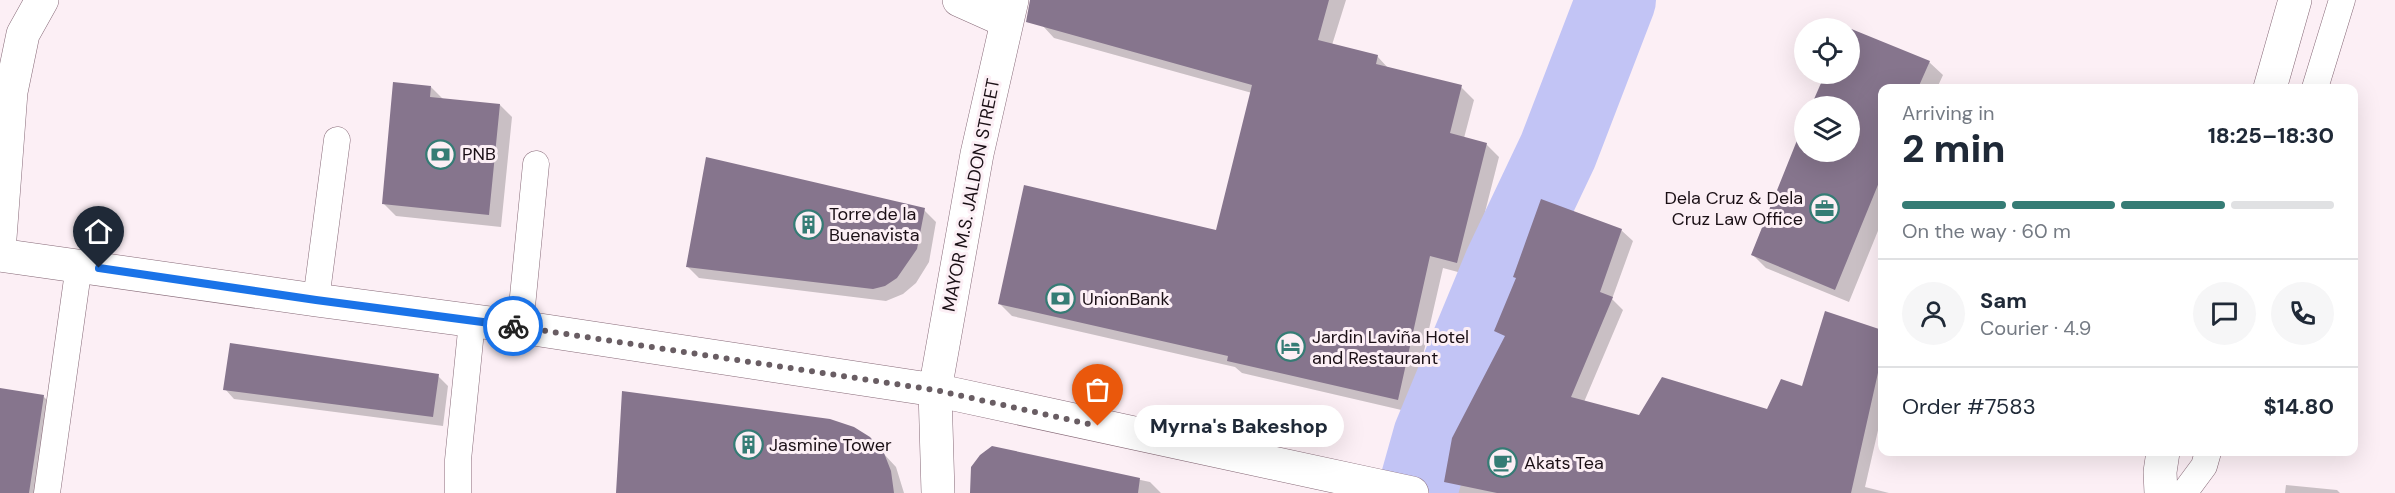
<!DOCTYPE html>
<meta charset="utf-8">
<style>
:root{--surface:#fff;--page:#f6f6f7;--text:#1f2937;--muted:#747a83;--line:#e0e1e3;--accent:#357c75}
body{margin:0;font-family:"DM Sans",sans-serif;background:var(--page);color:var(--text);height:100vh;display:flex;flex-direction:column;font-size:22px;white-space:nowrap}
*{box-sizing:border-box;margin:0}
p{font-size:20px;color:var(--muted)}
.icon{flex:none;width:33px;height:33px;fill:none;stroke:currentColor;stroke-width:2;stroke-linecap:round;stroke-linejoin:round}
.map{position:relative;flex:1;overflow:hidden}
.panel{position:absolute;left:1878px;top:84px;width:480px;height:372px;display:flex;flex-direction:column;background:var(--surface);border-radius:12px;box-shadow:0 6px 24px #0002}
.panel>*{flex:none}
.controls{position:absolute;left:1794px;top:18px;display:grid;gap:12px}
.controls a{display:grid;place-items:center;width:66px;height:66px;border-radius:50%;background:var(--surface);box-shadow:0 6px 24px #0002;font-size:30px}
.pin{position:absolute;display:grid;place-items:center;width:51px;height:51px;color:#fff;margin:-62px -26px;border-radius:50% 50% 50% 0;rotate:-45deg;box-shadow:0 0 6px #0007}
.pin .icon{rotate:45deg}
.courier{position:absolute;display:grid;place-items:center;width:60px;height:60px;margin:-30px;border:4px solid #1a73e8;border-radius:50%;background:#fff;color:#222;box-shadow:0 2px 8px #0007}
.bubble{position:absolute;height:42px;border-radius:21px;background:var(--surface);box-shadow:0 6px 24px #0002;font-size:20px;font-weight:800;line-height:42px;text-align:center}
.head em{font-style:normal;font-weight:800}
.head div{display:flex;flex-direction:column-reverse}
.head{display:flex;align-items:center;justify-content:space-between;height:102px;padding:0 24px}
h1{font-size:39px;font-weight:800;line-height:45px}
.bar{display:grid;grid-template-columns:repeat(4,1fr);gap:9px 6px;align-content:center;height:72px;padding:0 24px}
.bar i{height:8px;border-radius:4px;background:var(--line)}
.bar .selected{background:var(--accent)}
.bar p{grid-column:span 4}
.line{display:flex;align-items:center;gap:15px;padding:0 24px;border-top:2px solid var(--line)}
.line div{flex:1}
.round{display:grid;place-items:center;flex:none;width:63px;height:63px;border-radius:32px;background:var(--page)}
.map>svg:first-child{display:block}
.shadow{fill:#0003}
.lines{fill:none;stroke-linecap:round;stroke-linejoin:round}
.river{stroke:#c2c4f5;stroke-width:80}
.building{fill:#86758d}
.lane-casing{stroke:#876a78;stroke-width:27}
.street-casing{stroke:#876a78;stroke-width:34}
.secondary-casing{stroke:#876a78;stroke-width:34}
.lane{stroke:#fff;stroke-width:26}
.street{stroke:#fff;stroke-width:33}
.secondary{stroke:#fff;stroke-width:33}
.done{stroke:#695d63;stroke-width:6;stroke-dasharray:0 10.8}
.route{stroke:#1a73e8;stroke-width:8}
.labels{text-anchor:middle;dominant-baseline:central;stroke-width:6;stroke-linejoin:round;paint-order:stroke}
.poi-label{font-size:18px;fill:#1a0f15;stroke:#fceff5;text-anchor:start}
.street-label{font-size:18px;fill:#1a0f15;stroke:#fceff5}
</style>
<div class="map">
<svg width="2395" height="493" viewBox="0 0 2395 493">
<rect width="100%" height="100%" fill="#fceff5"/>
<path class="shadow" d="M1049,0h297l-14,45 45,11 12,13 72,18 13,13 -10,38 22,6 13,13 -30,118 -26,-7 -33,144 -168,-39 -7,-6 -223,-51 -13,-13 218,-71 35,-139 -198,-55 -12,-13z
M1850,29l79,33 14,13 -6,13h-55v133l-33,81 -83,-34 -14,-14 52,-127v25h46v-46h-37l13,-32h24z
M431,87l12,12 57,6 12,12 -11,110 -105,-11 -13,-13z
M924,210l12,12 -7,40 -13,21 -13,11 -17,7 -187,-23 -12,-12z
M1621,230l12,11 -21,58 11,11 -39,92 55,15 128,-6 36,-23 23,-75 56,18v82l-17,74 24,6h-446l11,-54 51,-99 -9,-9 21,-52 -2,-2z
M438,376l10,10 -5,40 -209,-27 -9,-10z
M0,389l43,7 12,12 -12,85h-43z
M869,438l27,29 8,26h-286z
M992,448l158,34 11,11h-189z
M2286,485l51,5 3,3h-55z"/>
<g class="lines">
<path class="river" d="M1417,493l16,-57 70,-169 55,-116 58,-151"/>
</g>
<path class="building" d="M1030,0h299l-11,40 60,15 -2,9 86,21 -12,48 37,10 -30,120 -27,-7 -32,144 -171,-39 1,-5 -230,-52 26,-119 192,45 36,-145 -226,-63z
M1844,26l86,35 -12,27h-36v87l-47,115 -84,-35 53,-132v29h46v-46h-39l14,-32h25v-46h-7z
M393,82l38,4 -1,11 70,7 -11,111 -107,-11z
M706,157l219,51 -8,41 -20,29 -12,8 -12,3 -187,-22z
M1541,199l81,30 -22,63 13,5 -42,100 68,18 23,-38 105,32 14,-30 21,7 23,-75 57,19v25l-31,138h-354l-53,-11 8,-44 53,-102 -11,-5 22,-53 -3,-1z
M230,343l209,31 -6,43 -210,-27z
M0,388l44,7 -15,98h-29z
M622,391l208,28 24,8 16,10 14,16 7,18 3,22h-278z
M992,446l148,32 -2,15h-168l1,-26 9,-12z"/>
<g class="lines">
<defs>
<path id="lane" d="M2315,88l27,-88
M316,300l21,-160
M520,327l16,-163
M47,493l32,-228
M458,493v-33l14,-139
M2184,493l20,-27 4,-14"/>
<path id="street" d="M959,0l47,21
M2270,88l25,-88
M0,238l11,-146 12,-58 19,-34
M2161,493l-1,-21 3,-20"/>
<path id="secondary" d="M0,255l316,45 204,27 415,63 477,103
M938,493l-3,-103 42,-236 35,-154"/>
</defs>
<use href="#lane" class="lane-casing"/>
<use href="#street" class="street-casing"/>
<use href="#secondary" class="secondary-casing"/>
<use href="#lane" class="lane"/>
<use href="#street" class="street"/>
<use href="#secondary" class="secondary"/>
</g>
<g class="lines">
<path class="done" d="M513,326l422,64 163,36"/>
<path class="route" d="M99,268l217,32 197,26"/>
</g>
<defs>
<symbol id="bank-ring" viewBox="-11 -11 22 22"><circle r="9.5" fill="#fceff5" stroke="#357c75" stroke-width="1.5"/><path d="M-6-4H6V4H-6ZM0-2.3a2.3 2.3 0 1 0 0 4.6a2.3 2.3 0 1 0 0-4.6Z" fill="#357c75"/></symbol>
<symbol id="office-ring" viewBox="-11 -11 22 22"><circle r="9.5" fill="#fceff5" stroke="#357c75" stroke-width="1.5"/><path d="M-6-3h4V-5.5h4V-3h4V5H-6ZM-1-4.5V-3h2v-1.5ZM-6 0V1H6V0Z" fill="#357c75"/></symbol>
<symbol id="building-ring" viewBox="-11 -11 22 22"><circle r="9.5" fill="#fceff5" stroke="#357c75" stroke-width="1.5"/><path d="M-4-6H4V6H1V3H-1V6H-4ZM-2.5-4.3h1.7v1.8h-1.7ZM.8-4.3h1.7v1.8H.8ZM-2.5-1h1.7V.8h-1.7ZM.8-1h1.7V.8H.8Z" fill="#357c75"/></symbol>
<symbol id="hotel-ring" viewBox="-11 -11 22 22"><circle r="9.5" fill="#fceff5" stroke="#357c75" stroke-width="1.5"/><path d="M-6-4.5h1.5V1H6V5H4.5V3h-9V5H-6ZM-4 0a1.8 1.8 0 1 1 3.6 0ZM.5 0V-2.5h3Q6-2.5 6 0Z" fill="#357c75"/></symbol>
<symbol id="cafe-ring" viewBox="-11 -11 22 22"><circle r="9.5" fill="#fceff5" stroke="#357c75" stroke-width="1.5"/><path d="M-5.5-4.5H6V0H3Q3 3.5 0 3.5H-2.5Q-5.5 3.5-5.5 0ZM3-3.2v2h1.7v-2ZM-6 4.5H4V6H-6Z" fill="#357c75"/></symbol>
</defs>
<g fill-rule="evenodd">
<use href="#bank-ring" x="424" y="138" width="33" height="33"/>
<use href="#office-ring" x="1808" y="192" width="33" height="33"/>
<use href="#building-ring" x="792" y="208" width="33" height="33"/>
<use href="#bank-ring" x="1044" y="282" width="33" height="33"/>
<use href="#hotel-ring" x="1274" y="330" width="33" height="33"/>
<use href="#building-ring" x="732" y="428" width="33" height="33"/>
<use href="#cafe-ring" x="1486" y="446" width="33" height="33"/>
</g>
<g class="labels">
<g class="poi-label">
<text x="462" y="154">PNB</text>
<text x="1803" y="198" text-anchor="end">Dela Cruz &amp; Dela<tspan x="1803" dy="21">Cruz Law Office</tspan></text>
<text x="829" y="214">Torre de la<tspan x="829" dy="21">Buenavista</tspan></text>
<text x="1082" y="299">UnionBank</text>
<text x="1312" y="337">Jardin Laviña Hotel<tspan x="1312" dy="21">and Restaurant</tspan></text>
<text x="769" y="445">Jasmine Tower</text>
<text x="1524" y="463">Akats Tea</text>
</g>
<g class="street-label">
<text transform="translate(971 195) rotate(-79)">MAYOR M.S. JALDON STREET</text>
</g>
</g>
</svg>
<div class="controls">
<a><svg class="icon" aria-label="locate" viewBox="0 0 24 24"><circle cx="12" cy="12" r="6"/><path d="M12 2v4M12 18v4M2 12h4M18 12h4"/></svg></a>
<a><svg class="icon" aria-label="layers" viewBox="0 0 24 24"><path d="M12 4l9 5-9 5-9-5zM3 14l9 5 9-5"/></svg></a>
</div>
<div class="pin" style="left:1098px;top:426px;background:#ea580c"><svg class="icon" aria-label="bag" viewBox="0 0 24 24"><path d="M5 8h14l-1 12H6zM9 8a3 3 0 0 1 6 0"/></svg></div>
<div class="pin" style="left:99px;top:268px;background:#1f2937"><svg class="icon" aria-label="home" viewBox="0 0 24 24"><path d="M3 11l9-7 9 7M6 9v11h12V9"/></svg></div>
<div class="courier" style="left:513px;top:326px"><svg class="icon" aria-label="bike" viewBox="0 0 24 24"><circle cx="6" cy="16" r="4"/><circle cx="18" cy="16" r="4"/><path d="M6 16l4-8h5l3 8M10 8l3 8H6M13 5h3"/></svg></div>
<div class="bubble" style="left:1134px;top:405px;width:210px">Myrna's Bakeshop</div>
<section class="panel">
<div class="head"><div><h1>2 min</h1><p>Arriving in</p></div><em>18:25–18:30</em></div>
<div class="bar"><i class="selected"></i><i class="selected"></i><i class="selected"></i><i></i><p>On the way · 60 m</p></div>
<div class="line" style="height:108px"><a class="round"><svg class="icon" aria-label="person" viewBox="0 0 24 24"><circle cx="12" cy="8" r="4"/><path d="M4 21q1-7 8-7t8 7"/></svg></a><div><b>Sam</b><p>Courier · 4.9</p></div><a class="round"><svg class="icon" aria-label="chat" viewBox="0 0 24 24"><path d="M4 5h16v11H9l-5 4z"/></svg></a><a class="round"><svg class="icon" aria-label="phone" viewBox="0 0 24 24"><path d="M5 4h4l2 5-3 2q2 4 5 5l2-3 5 2v4C11 20 4 13 5 4z"/></svg></a></div>
<div class="line" style="height:78px"><div>Order #7583</div><b>$14.80</b></div>
</section>
</div>
